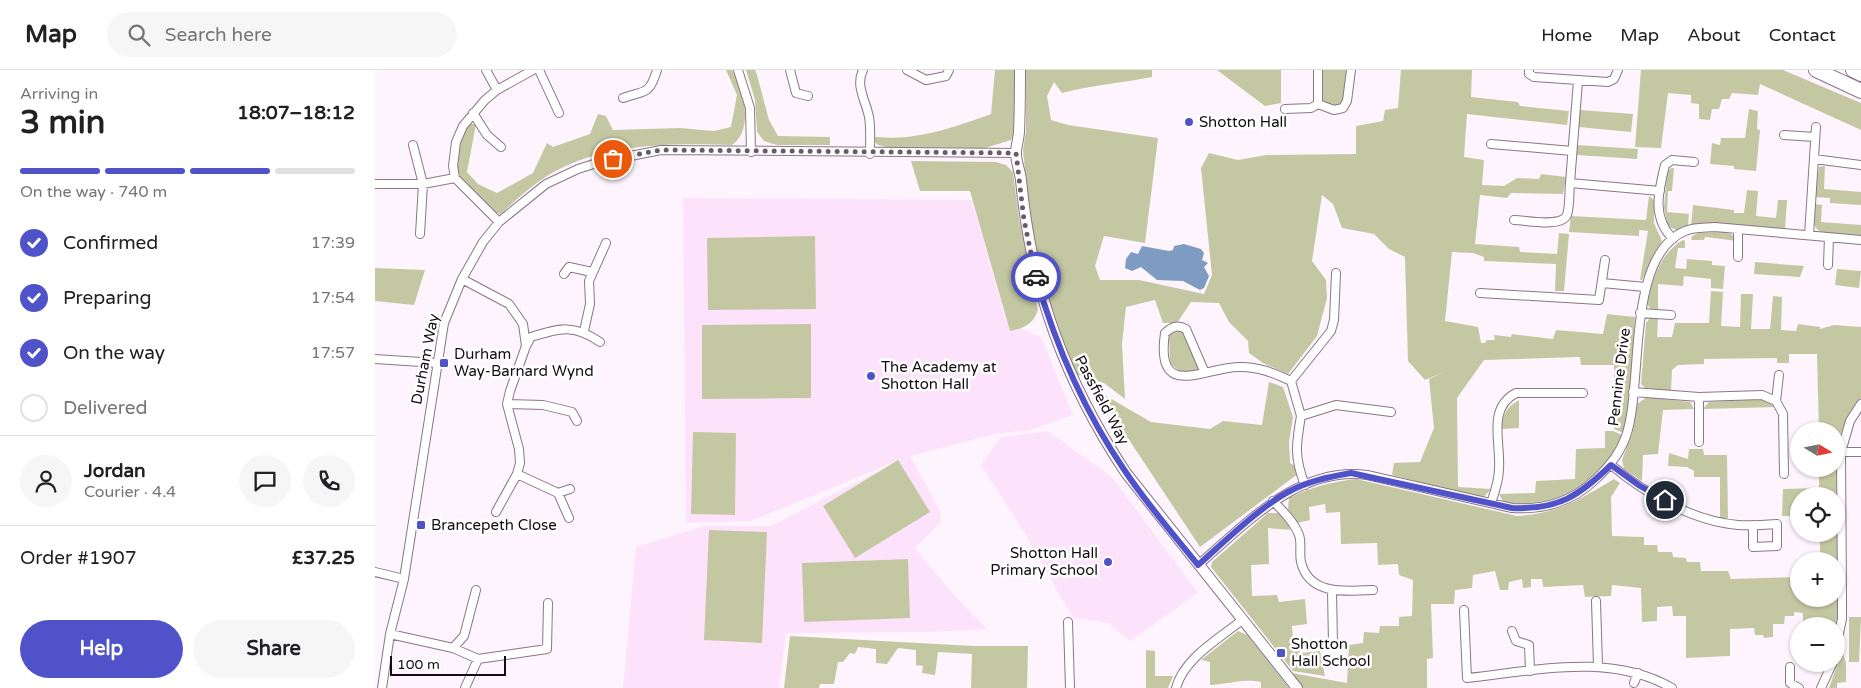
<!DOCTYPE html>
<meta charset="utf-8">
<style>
:root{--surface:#fff;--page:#f6f6f6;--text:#202124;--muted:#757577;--line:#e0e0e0;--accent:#5052c9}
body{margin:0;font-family:"Varela Round",sans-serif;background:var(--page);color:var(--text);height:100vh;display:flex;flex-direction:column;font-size:19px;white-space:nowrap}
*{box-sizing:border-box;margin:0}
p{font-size:16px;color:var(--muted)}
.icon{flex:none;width:28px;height:28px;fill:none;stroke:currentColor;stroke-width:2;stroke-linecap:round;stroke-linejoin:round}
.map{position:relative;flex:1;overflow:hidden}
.drawer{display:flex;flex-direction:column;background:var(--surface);width:375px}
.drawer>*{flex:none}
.needle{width:32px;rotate:100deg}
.fabs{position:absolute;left:1415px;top:352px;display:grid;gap:10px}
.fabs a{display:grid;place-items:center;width:55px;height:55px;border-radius:50%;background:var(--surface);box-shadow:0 1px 4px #0004;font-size:25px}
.scale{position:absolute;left:15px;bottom:12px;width:116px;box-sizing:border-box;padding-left:5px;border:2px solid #140c14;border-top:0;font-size:14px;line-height:18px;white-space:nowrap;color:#140c14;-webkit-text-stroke:4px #fff;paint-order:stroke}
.pin{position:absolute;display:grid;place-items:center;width:42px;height:42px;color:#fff;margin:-21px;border:2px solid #fff;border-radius:50%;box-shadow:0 1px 5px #0007}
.courier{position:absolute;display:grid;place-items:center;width:50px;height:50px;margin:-25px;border:4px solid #5052c9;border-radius:50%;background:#fff;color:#222;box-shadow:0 1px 6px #0007}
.overview em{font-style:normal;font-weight:700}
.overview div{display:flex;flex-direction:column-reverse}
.overview{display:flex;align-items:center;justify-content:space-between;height:85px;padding:0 20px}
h1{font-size:32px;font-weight:700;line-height:38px}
.bar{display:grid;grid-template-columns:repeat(4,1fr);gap:8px 5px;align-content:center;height:60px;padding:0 20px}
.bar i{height:6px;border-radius:4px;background:var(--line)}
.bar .current{background:var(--accent)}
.bar p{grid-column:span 4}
.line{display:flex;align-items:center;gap:12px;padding:0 20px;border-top:1px solid var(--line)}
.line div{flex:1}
.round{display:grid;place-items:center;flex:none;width:52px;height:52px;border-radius:26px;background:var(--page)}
ol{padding:0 20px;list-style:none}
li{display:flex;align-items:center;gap:15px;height:55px}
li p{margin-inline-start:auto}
li .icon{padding:5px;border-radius:50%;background:var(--accent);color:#fff;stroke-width:4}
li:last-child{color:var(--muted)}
li i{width:28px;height:28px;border:2px solid var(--line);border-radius:50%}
.primary-button{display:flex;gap:10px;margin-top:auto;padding:10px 20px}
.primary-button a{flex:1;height:58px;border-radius:30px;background:var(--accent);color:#fff;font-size:20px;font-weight:700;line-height:58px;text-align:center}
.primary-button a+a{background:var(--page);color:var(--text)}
header{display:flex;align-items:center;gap:30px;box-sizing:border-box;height:70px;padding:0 25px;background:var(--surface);border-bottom:1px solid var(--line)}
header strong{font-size:24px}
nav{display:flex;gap:28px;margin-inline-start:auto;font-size:18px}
.search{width:350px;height:45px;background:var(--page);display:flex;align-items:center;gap:12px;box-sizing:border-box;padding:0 18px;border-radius:28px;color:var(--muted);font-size:19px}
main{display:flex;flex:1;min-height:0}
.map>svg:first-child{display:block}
.built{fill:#fce3fb}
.green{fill:#c4c8a2}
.water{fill:#7e9cc2}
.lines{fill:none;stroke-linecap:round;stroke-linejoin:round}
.street-casing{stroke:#8b758a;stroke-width:10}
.secondary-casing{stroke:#8b758a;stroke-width:12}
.highway-casing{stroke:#8b758a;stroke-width:16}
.street{stroke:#fff;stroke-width:8}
.secondary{stroke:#fff;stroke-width:10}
.highway{stroke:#fff;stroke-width:14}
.done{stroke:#665d66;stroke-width:5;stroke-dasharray:0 9}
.route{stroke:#5052c9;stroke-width:6}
.poi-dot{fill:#5052c9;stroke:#fff;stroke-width:2}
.labels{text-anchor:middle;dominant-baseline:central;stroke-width:5;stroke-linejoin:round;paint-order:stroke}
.poi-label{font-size:15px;fill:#140c14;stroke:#fff;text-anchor:start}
.street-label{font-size:15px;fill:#140c14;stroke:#fff}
</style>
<header>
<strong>Map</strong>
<div class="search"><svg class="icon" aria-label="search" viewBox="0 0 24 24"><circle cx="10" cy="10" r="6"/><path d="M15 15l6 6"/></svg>Search here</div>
<nav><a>Home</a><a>Map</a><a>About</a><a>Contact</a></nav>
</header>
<main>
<section class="drawer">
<div class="overview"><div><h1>3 min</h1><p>Arriving in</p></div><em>18:07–18:12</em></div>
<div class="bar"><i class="current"></i><i class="current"></i><i class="current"></i><i></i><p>On the way · 740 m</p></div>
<ol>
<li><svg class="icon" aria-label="check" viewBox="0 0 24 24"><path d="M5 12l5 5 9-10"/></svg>Confirmed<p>17:39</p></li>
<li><svg class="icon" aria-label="check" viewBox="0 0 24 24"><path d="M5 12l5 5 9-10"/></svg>Preparing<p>17:54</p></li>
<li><svg class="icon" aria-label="check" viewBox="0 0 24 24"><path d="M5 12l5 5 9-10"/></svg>On the way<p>17:57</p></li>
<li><i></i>Delivered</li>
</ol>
<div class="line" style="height:90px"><a class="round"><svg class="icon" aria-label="person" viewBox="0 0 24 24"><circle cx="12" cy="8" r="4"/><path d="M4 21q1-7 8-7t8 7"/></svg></a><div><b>Jordan</b><p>Courier · 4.4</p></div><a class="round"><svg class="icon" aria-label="chat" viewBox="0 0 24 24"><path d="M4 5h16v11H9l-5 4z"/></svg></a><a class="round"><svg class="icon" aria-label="phone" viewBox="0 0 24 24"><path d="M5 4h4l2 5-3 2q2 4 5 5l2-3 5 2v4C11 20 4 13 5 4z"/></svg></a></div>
<div class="line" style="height:65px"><div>Order #1907</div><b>£37.25</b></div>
<div class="primary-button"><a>Help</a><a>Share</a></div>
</section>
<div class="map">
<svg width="1486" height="618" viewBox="0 0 1486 618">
<rect width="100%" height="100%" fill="#fef4fd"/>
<path class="built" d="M308,128l289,2 35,123 34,14 32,78 -43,15 -35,4 -85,22 30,55 1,11 -26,26 37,45 35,36 -60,3 -141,1 -7,55h-156l13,-141 69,-21h66l133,-68 -153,63 -65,2z
M673,361l64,46 86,116 -68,48 -22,-18 -36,-6 -49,-87 -42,-65 20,-28z"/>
<path class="green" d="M351,0h6c12,19 22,60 0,75 -58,-2 -128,-2 -180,28 -19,11 -35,26 -51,41l-5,-1c-36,-32 -52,-40 -27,-89h7l-9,48 11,12 19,9 36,-20 14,-30 6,4 37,-13 8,-20 8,2 7,14 67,-2 34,3 17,-4 6,-32z
M371,0h9l2,5 12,45 9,16 52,1v8h-53l-13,-4 -7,-9 -2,-32z
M620,0h21l-2,62 -3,8 -26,8 -99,-1 -8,-2 -4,-4 1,-4h3c38,4 77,-10 113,-23z
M651,0h126v7c-30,6 -60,8 -90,16l-8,-11 -7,14 4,24 17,5 90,13 -13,105 -41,-7 -9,30 5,14h39l65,14 8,-19 -11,-107 8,-15 29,7 28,-5 90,-1v-28l27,-5 2,-11 13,-2 3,-38h71l-1,27 47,5 2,4 49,5 -2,14 -100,-11 -3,43 20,3 -2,25 22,1 13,-8 22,1 2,-5 25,3 -3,17 -52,-1 -4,5 -27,-3 -5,49 44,3 1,5 37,2 2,-21 10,1 -5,57h-9l1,-27 -72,-3v-4l-11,-4 -21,-1 -7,69 33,6 3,16h4l2,-3h8l-1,-5 17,2 1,-3 41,5 3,-9 47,4 4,-20 28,3 -6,94 -5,22 -10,-4v-64h-33l-1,-8 -96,3 -27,38 1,89 33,2 -8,9 -91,-23 2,-12 26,-1 14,-34 -5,-49 15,-7 -19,8 -17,-19 -3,-104 -16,-8 -15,-15 -32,-6 -9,-24 -11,-9 -10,66 14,19 1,18 -10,38 -29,38 -25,-11 -14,-10 -1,-12 -19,-19 -10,-19 -28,-1 -14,21h-14l-8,-23 -29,7 -4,37 3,55 -21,-16 -26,-8 -2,1 -31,-87 -14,-57 -8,-82 3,-19z
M842,0h64v33l-16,3z
M947,0h25l-3,30 -4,6 -7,1 -12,-5z
M1266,0h142l78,33v27l-101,-46 -2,11 -26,-2 -3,6h-7l-3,10h-7l-2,11 -11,-1v-15l-8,-1v-8l-23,-2 -7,55 -26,-1z
M1374,39l9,2 -1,18 3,1 -4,41 -22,-2v-3l-24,-2 2,-21 8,2 1,-7h24z
M1205,40l53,4 -2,18 -52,-5z
M1202,75l61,4 -1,10 -60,-4z
M536,91l85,1 10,3 7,7 6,47 19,91c-5,14 -13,18 -28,21l-40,-140h-50z
M1450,96l-1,23 37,3v13l-31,-2v-5l-15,-1 4,-30z
M1296,98h3l-2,23h-4l-1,21 22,2 -1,12 -10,5 -10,-5 -4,-18 3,-36z
M1372,120l11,1 -2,25 20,2 2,-18h9l-2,29 -67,-5 -27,2 2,-21 41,5v3h10z
M1274,126l5,4v23l8,18 -20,39h-2l8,-49 -9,-1v6l-70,-4 2,-16 75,4z
M1440,134l7,1 -1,17 40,3v11l-40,-4c-11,-6 -7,-17 -6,-28z
M1345,162l11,2 7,7 -33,-4 -1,3h-13l1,-4 6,-3z
M440,166l1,73 -108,1 -1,-72z
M1308,170l2,1v7h-7l-3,20 11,1 1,-10 25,2v4l13,1 -2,23 -12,-1v-9l-27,-3 -1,10 -25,-2v28l-6,-1 -5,-7c5,-24 13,-51 36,-64z
M1380,192l49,4 -4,11 -46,-3z
M0,198l50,2 -11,35 -39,-4z
M1462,199l24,2 -2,17 -24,-3z
M1336,221l12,1 -2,34 19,1 1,-33h12l-2,35h19l3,-33 9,1 -1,33 15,1 2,-7 22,3v2l14,-4 27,2v71l-14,20 -10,25 -1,16v-28h-17l-2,-77h-28v9h-12v-5l-73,1v5l-26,1 -6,5 -1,21 -26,-3 -4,-4 5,-61 4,-5 8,1 -1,18h15l3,-14h34z
M436,254v74l-109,1v-74z
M799,261l10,1 15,37 -4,3 -14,1 -11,-10 -1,-29z
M894,312l14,5 10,30 -4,25 1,21 13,7 -103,77 -104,-157 55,32 59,7 13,-8 39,4z
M1272,327l43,5 4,7 -31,1 -5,44 -15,1 -1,26 -18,-12 -2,-9 10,-26 5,-30z
M1389,329l12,8 -73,2 6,-7z
M1144,330v28l-17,1c-1,-14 5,-22 17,-29z
M1230,361h8l9,4c-17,44 -68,84 -118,68l-5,-9 36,-1 1,-12 39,-2 1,-30 29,-1z
M318,362l43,1 -1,82 -44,-1z
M1314,379h14l1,6h23l1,63h-8v-41h-26v-6l-7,-4 -19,-1 1,-13 19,6z
M523,390l32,52 -75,46 -32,-52z
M1444,399h17l3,129 -3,29 -33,-1v-13l-9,-1v4h-9l-1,8h-11v13l-9,1 -1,-3h-8l-1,-7 -24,1v27l-44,2v-42h-13l-1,-10 -15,1v14l-15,1 -1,-34 -29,-3 -1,11 -26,1 -2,-12 -40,2 -1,-8h-11v8l-8,1 -1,-9 -13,3 -1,8h-8l-5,-19 -22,4 -1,13 -17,2 -1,14h-23l2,54 -6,1v29h-124l-11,-15 55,10 2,-38 14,-2 1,-11 15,1 1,-7h19v-9l13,-1 1,-36 -14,-5 -1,-11 -20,1 -1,-22 -36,1 -1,-32 -14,1 -1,-9 -16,3 1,13 -13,3 -9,-14 1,-11c22,-11 42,-16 67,-19l161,37c43,-3 61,-16 97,-37l6,4 -9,14 1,39 32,1v8h13l1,7h14l1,5 13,1 1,4h13l1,9h27l3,8 68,-2v22h37v-38h-16v-27h16v-38h-37v12h-8l-1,8h-8l1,-27 36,-1z
M893,443h10l9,8 3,9 -22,-2 1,36 -18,1 1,31 25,-1 2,7 26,-3 2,25 -15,2 1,17h6l1,10 20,-2 5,25 -32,-5 -82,-104 1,-5z
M334,460l58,2 -5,111 -58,-3z
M533,489l2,59 -106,4 -2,-59z
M1474,547h12l-2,45h-10z
M863,561l9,4 42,53h-28v-6c-17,-4 -34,2 -51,3v-23l-9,-2z
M415,566l183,10h55l-1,42h-56l1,-34 -34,-2 -3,23 -13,-2 1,-7 -7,-1v-15l-18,-2 -11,16 -11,-1v-14l-18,-2 -3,7 -5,-1 -7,9h-5l-4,22h-14l-1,4h-35z
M771,580l9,1v25h18l-5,12h-22z
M1467,581l4,11v20l-9,1v5h-8z"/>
<path class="water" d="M809,174l17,5 3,4 -2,7 6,3 -4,4 5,9 -5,12 -4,2 -17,-9 -26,-1 -16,-13 -9,4 -7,-3 1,-9 5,-7 7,2 4,-8 27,5 4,-1 1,-4z"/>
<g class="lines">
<defs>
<path id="street" d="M111,0l11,20
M164,0l20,43
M363,0l12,38 1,44
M415,0l6,23 12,3
M488,0c-8,16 3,31 6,47 2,11 1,25 1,37
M532,0l19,10 20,-4 3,-6
M943,0v34l16,6 9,-2 4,-7 4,-31
M1154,0v4l5,3 74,5 6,-3 4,-9
M248,28c22,-8 26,-2 34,-28
M910,39l26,-1 7,-4
M98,43l14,22 14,12
M1409,65l31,2
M1116,74l81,7
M38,75l10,39 -3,50
M1439,89l47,6
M1195,113l8,-102
M0,114h48l32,-6
M1139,150c12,0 47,8 53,-5 3,-9 2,-22 3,-32l90,8
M124,152l-44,-44 -2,-12 3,-24 7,-16 22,-26 12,-10 36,-20
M1363,159v28
M1434,165l7,-108
M1298,169c-21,-21 -15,-46 -8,-74l7,-5 22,2
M1453,195l1,-28
M189,204l5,-7 23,5
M87,209l47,25 14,20 3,22 -16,45 -3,13 12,45 1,14 -3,11 -21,38
M1227,213l43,4
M1105,223l119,7 6,-40
M1265,243l31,2
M209,261l6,-27 -1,-23 17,-38
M151,276l5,-9c29,-9 43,-13 69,5
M0,289l61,4
M830,303l-19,-44c-9,-5 -14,-2 -21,4 -10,68 38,35 73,34 19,-1 36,6 53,14
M1258,322l66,5 63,-2 14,6 3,-26
M1324,327v45
M1401,331l7,13 1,60
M132,334l36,1 29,7 5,9
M926,346l-10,-35 40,-50 3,-11 2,-47
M1466,382h20
M1236,395c35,29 81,56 127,60 13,1 26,0 39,-1v22l-24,1v-22
M142,404l41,19 11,25
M930,415c-11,-27 -9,-41 -4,-69l35,-11 55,7
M183,423l12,-4
M898,431c10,10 21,21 26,34 3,8 0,18 2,27 8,34 46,29 72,28
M1116,433c4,-12 8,-22 8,-34 2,-27 -12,-61 17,-76h67
M823,495c48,-41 100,-99 169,-90l145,33c33,2 60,-6 84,-29 13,-12 24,-25 30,-43 18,-51 -1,-180 59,-205 9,-4 20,-3 30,-4l146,13
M0,502l29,7
M957,521l1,53
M1221,531l2,65
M1089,540l3,68c68,-7 142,-26 205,10
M693,552l2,66
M1137,561l4,10 13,4 1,26
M15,564l63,14 25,11 69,-10 1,-46
M78,578l11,-12 12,-46
M1461,578l6,-29v-22l-1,-145 9,-31 11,-17
M1415,597v16l9,5
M1259,613l4,-10
M7,618l8,-54 14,-55 40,-256 18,-44 21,-37 16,-20 47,-38 32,-15 22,-7 61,-12 355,3
M90,618l13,-29
M801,618c8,-30 43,-49 66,-68
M1446,618l11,-24"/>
<path id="secondary" d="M645,0c0,20 0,41 -1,61 0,7 -3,15 -3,22 0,9 4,18 5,27 10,109 44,201 105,293l171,215"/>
<path id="highway" d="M1441,0l45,21
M1478,0l8,4"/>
</defs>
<use href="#street" class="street-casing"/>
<use href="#secondary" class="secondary-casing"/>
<use href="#highway" class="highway-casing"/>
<use href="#street" class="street"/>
<use href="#secondary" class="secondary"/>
<use href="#highway" class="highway"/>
</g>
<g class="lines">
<path class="done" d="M238,89l48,-9 355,3 8,67 12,57"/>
<path class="route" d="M661,207c20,70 48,134 89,194 22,33 48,63 73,94 25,-22 62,-58 90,-73 20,-11 41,-15 63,-19l161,35c46,2 67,-12 99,-43l29,21 25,14"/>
</g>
<g class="poi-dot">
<circle cx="814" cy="52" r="5"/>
<rect x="64" y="288" width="10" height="10" rx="2.5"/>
<circle cx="496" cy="306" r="5"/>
<rect x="41" y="450" width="10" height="10" rx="2.5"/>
<circle cx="733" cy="492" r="5"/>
<rect x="901" y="578" width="10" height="10" rx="2.5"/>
</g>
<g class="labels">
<g class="poi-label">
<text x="824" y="52">Shotton Hall</text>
<text x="79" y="284">Durham<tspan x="79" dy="17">Way-Barnard Wynd</tspan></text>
<text x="506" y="297">The Academy at<tspan x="506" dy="17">Shotton Hall</tspan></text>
<text x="56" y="455">Brancepeth Close</text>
<text x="723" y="483" text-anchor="end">Shotton Hall<tspan x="723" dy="17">Primary School</tspan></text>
<text x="916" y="574">Shotton<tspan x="916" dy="17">Hall School</tspan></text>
</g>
<g class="street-label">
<text transform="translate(50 289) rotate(-79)">Durham Way</text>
<text transform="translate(1244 307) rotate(-83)">Pennine Drive</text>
<text transform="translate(727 330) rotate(62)">Passfield Way</text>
</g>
</g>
</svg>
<div class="fabs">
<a><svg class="needle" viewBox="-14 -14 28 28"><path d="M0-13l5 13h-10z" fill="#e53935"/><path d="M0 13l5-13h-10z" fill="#757577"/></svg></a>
<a><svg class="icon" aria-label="locate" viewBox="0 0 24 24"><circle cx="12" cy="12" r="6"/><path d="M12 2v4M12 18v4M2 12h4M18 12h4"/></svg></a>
<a>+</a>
<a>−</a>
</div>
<div class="scale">100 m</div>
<div class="pin" style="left:238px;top:89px;background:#ea580c"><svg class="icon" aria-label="bag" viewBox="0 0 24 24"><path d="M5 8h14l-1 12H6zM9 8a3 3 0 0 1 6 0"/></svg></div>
<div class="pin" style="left:1290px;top:430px;background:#1f2937"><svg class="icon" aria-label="home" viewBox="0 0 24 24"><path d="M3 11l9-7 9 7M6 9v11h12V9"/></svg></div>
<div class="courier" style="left:661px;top:207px"><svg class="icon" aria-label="car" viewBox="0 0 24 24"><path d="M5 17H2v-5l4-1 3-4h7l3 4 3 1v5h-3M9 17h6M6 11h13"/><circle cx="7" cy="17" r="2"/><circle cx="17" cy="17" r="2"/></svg></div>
</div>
</main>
